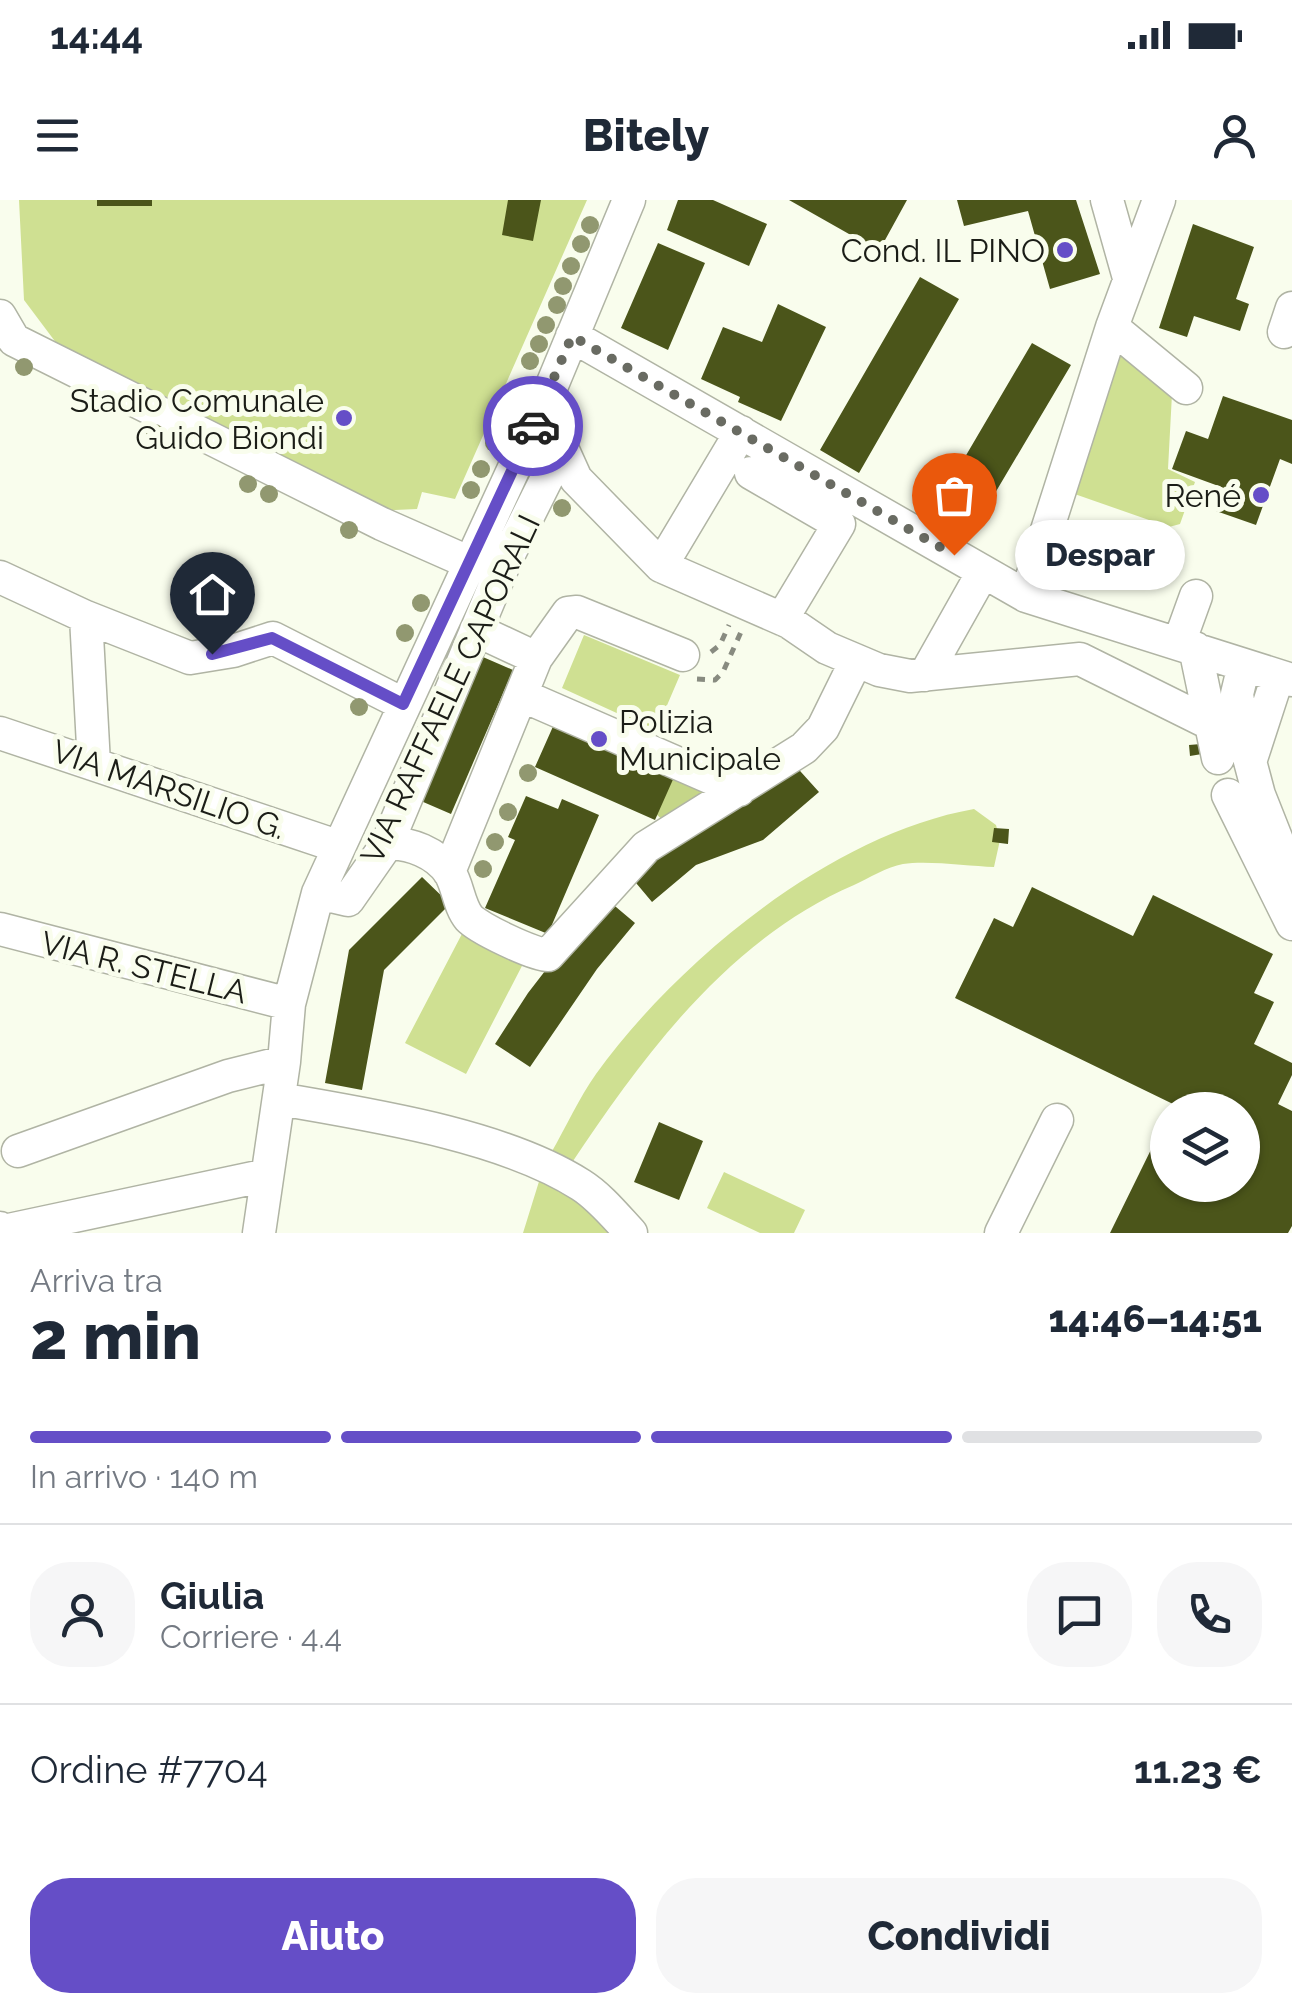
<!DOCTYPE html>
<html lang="it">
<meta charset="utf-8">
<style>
:root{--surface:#fff;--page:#f6f6f7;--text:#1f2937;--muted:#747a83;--line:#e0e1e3;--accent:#654ec7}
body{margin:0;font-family:Raleway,sans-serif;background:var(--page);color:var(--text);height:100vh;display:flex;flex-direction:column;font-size:38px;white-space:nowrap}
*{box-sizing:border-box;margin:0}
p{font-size:32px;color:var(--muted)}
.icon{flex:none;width:55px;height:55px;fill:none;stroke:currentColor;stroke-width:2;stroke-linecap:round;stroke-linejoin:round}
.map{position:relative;height:1033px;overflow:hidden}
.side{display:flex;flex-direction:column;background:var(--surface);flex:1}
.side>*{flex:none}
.controls{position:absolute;left:1150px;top:892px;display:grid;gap:20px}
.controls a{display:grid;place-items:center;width:110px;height:110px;border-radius:50%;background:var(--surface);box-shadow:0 2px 8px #0004;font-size:50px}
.pin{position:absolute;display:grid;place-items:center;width:85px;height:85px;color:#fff;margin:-102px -42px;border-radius:50% 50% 50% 0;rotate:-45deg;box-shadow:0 0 10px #0007}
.pin .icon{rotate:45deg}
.courier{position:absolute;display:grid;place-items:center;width:100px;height:100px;margin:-50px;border:8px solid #654ec7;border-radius:50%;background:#fff;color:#222;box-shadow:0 2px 12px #0007}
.bubble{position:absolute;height:70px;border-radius:35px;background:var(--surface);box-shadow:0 2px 8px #0004;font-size:32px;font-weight:800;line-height:70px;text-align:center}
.summary em{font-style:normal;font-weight:800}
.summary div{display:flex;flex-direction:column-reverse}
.summary{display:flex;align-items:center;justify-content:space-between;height:170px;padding:0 30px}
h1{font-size:65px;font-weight:800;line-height:75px}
.bar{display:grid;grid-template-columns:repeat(4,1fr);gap:15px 10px;align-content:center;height:120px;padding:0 30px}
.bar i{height:12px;border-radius:8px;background:var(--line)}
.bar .on{background:var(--accent)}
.bar p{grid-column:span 4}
.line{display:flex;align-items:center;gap:25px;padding:0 30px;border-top:2px solid var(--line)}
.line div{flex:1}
.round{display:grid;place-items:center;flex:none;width:105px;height:105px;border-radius:40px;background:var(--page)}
.button{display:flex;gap:20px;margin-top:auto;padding:20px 30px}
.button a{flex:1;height:115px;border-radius:40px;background:var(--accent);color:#fff;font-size:40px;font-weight:800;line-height:115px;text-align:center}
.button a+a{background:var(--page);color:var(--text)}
.status{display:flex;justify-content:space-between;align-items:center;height:70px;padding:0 50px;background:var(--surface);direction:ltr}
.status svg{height:28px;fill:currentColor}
header{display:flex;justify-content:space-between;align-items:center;height:130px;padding:0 30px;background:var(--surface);font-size:45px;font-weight:800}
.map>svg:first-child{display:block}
.green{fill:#cfe092}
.forest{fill:#c5d688}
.building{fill:#4b551a}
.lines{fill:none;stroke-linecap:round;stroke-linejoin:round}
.minor-casing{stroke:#b0b4a4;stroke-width:35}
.path{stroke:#888b80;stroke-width:5;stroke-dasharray:8 8;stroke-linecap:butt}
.minor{stroke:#fff;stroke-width:32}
.tree{fill:#919870}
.done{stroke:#696b62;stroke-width:10;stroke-dasharray:0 18}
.route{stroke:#654ec7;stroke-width:12}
.poi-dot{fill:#654ec7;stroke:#f9fded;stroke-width:4}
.labels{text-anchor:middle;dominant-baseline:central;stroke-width:10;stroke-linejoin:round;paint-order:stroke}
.poi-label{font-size:32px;fill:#1b1d17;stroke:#f9fded;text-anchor:end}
.street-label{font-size:32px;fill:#1b1d17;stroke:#f9fded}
</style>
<div class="status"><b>14:44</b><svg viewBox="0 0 49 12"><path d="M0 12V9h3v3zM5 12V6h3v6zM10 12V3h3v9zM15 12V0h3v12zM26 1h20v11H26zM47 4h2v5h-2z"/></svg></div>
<header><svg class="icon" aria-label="menu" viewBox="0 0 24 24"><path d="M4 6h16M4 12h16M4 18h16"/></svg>Bitely<svg class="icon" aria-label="person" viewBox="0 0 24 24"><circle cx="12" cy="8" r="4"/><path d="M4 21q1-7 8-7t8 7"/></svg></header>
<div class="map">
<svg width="1292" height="1033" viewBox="0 0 1292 1033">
<rect width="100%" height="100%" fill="#f9fded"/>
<path class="green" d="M19,0h568l-132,299 -33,-7 -5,17 -44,2 -316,-167 -33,-44z
M1111,148l22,8 39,38 -4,75 27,13 -15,42 -11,3 -103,-36z
M584,435l96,40 -24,56 -94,-43z
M974,609l22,16 4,15 -6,27c-24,-1 -68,-7 -91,-3 -16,3 -34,14 -49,21 -125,54 -209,168 -283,279l-20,-11c15,-26 28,-55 45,-79 83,-115 236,-240 378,-265z
M464,730l60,32 -58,112 -61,-31z
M724,972l81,38 -11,23h-34l-53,-25z
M541,975l49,34 25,24h-92z"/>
<path class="forest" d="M665,561l41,33 -41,28 -9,-8z"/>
<path class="building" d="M97,0h55v6h-55z
M508,0h33l-8,41 -31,-6z
M678,0h35l54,24 -18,42 -82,-36z
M789,0h118l-28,51z
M957,0h119l24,74 -50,15 -22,-78 -64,15z
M1193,24l61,23 -18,52 13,5 -9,27 -46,-15 -7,21 -28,-9z
M658,43l47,20 -37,87 -47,-22z
M920,77l39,22 -100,174 -39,-23z
M778,104l48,23 -45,94 -43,-19 2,-5 -39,-18 22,-52 39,15z
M1032,143l39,22 -102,172 -38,-22z
M1223,196l69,24v44l-12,-5 -24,66 -40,-14 8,-23 -52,-19 14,-38 22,8z
M476,454l37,16 -62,144 -37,-16z
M555,522l120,53 -20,45 -120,-53z
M1201,544l1,10 -12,2 -1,-11z
M792,562l27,30 -56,48 -67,25 -44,37 -26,-31z
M526,596l32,13 4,-10 37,16 -51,119 -63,-26 30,-68 -7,-3z
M994,628l15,1 -1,15 -16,-2z
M422,677l28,27 -66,66 -22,120 -37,-7 24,-133z
M1032,687l101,49 20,-41 120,59 -19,39 20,9 -20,42 38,19v12l-14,29 14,7v115l-4,7h-178l58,-118v70h74v-75h-72l3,-6 -218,-106 39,-80 19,9z
M603,696l32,27 -38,46 -67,98 -35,-23 33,-51z
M659,922l44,19 -24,59 -45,-18z"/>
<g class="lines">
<defs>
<path id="minor" d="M1107,0l22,78
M0,116l14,24 368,184 86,38
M1112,127l74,61
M1284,132l8,-24
M572,136l454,260 266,84
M550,190l12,58 14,31 85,87 128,56 38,26 52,22 31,6 170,-17 131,65
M751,273l88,51 -57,95
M661,366l80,-134
M0,377l86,40 104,41 43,-7 40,-13 130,66
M1026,396l86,-269 47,-127
M86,417l8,147
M1179,443l17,-47
M1195,448l23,110
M536,458l32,-45 9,-1 106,43
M1244,465l-7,29 6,41 16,60 33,83
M925,475l58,-103
M521,495l218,95
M0,533l337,113
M1251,559l27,-83
M1228,595l64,129
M387,644c22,-2 50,9 63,29 8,13 9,33 19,45 9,10 65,37 79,37l98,-108 158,-99 19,-20 33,-67
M449,672l87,-214 -60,-28
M318,693l30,7 39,-56 117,-280 58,-116
M0,729l289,75
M279,899c92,16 224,36 302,86 19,12 35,32 50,48
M18,951l210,-75 56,-14
M0,1028l4,3 263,-56
M259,1033l25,-171 5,-58 29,-111 232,-503 79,-190
M1001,1033l56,-113"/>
</defs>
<use href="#minor" class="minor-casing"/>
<path class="path" d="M711,452l9,-7 9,-20
M697,479l18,1 8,-8 18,-40"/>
<use href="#minor" class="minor"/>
</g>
<g class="tree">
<circle cx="590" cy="25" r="9"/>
<circle cx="581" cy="44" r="9"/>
<circle cx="571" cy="66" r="9"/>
<circle cx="563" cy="86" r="9"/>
<circle cx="557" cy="105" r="9"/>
<circle cx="546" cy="125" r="9"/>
<circle cx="539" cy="144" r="9"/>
<circle cx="530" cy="161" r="9"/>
<circle cx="24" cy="167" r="9"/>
<circle cx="520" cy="190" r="9"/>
<circle cx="504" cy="225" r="9"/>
<circle cx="155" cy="233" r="9"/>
<circle cx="494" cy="243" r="9"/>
<circle cx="481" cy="269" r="9"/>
<circle cx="248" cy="284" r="9"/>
<circle cx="471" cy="290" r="9"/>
<circle cx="269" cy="294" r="9"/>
<circle cx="562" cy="308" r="9"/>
<circle cx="349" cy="330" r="9"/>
<circle cx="421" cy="403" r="9"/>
<circle cx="405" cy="433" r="9"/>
<circle cx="359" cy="507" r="9"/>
<circle cx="528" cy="573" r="9"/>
<circle cx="508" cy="612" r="9"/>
<circle cx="495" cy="642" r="9"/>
<circle cx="483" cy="669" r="9"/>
</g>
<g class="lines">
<path class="done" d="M533,226l39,-90 382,219"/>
<path class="route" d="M212,454l60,-16 131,66 130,-278"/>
</g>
<g class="poi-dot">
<circle cx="1065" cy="50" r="10"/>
<circle cx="344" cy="218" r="10"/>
<circle cx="1261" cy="295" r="10"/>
<circle cx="599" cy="539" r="10"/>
</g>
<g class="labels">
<g class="poi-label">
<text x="1045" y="50">Cond. IL PINO</text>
<text x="324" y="200">Stadio Comunale<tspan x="324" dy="37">Guido Biondi</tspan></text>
<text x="1241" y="295">René</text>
<text x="619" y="521" text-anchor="start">Polizia<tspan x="619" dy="37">Municipale</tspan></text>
</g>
<g class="street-label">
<text transform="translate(450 489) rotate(-65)">VIA RAFFAELE CAPORALI</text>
<text transform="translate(169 589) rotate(19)">VIA MARSILIO G.</text>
<text transform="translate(144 767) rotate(14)">VIA R. STELLA</text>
</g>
</g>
</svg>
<div class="controls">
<a><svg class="icon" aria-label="layers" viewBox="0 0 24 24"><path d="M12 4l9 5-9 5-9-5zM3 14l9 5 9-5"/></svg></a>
</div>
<div class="pin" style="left:954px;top:355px;background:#ea580c"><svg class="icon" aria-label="bag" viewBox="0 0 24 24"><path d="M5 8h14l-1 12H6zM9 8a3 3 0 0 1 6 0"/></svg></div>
<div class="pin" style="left:212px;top:454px;background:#1f2937"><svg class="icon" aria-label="home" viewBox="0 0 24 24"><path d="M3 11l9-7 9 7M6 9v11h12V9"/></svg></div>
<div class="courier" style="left:533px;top:226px"><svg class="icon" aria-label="car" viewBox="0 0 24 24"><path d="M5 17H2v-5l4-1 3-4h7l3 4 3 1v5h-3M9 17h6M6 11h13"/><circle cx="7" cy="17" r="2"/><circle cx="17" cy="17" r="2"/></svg></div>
<div class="bubble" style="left:1015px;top:320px;width:170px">Despar</div>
</div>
<section class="side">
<div class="summary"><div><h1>2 min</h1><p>Arriva tra</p></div><em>14:46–14:51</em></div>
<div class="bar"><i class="on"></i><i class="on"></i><i class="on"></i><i></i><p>In arrivo · 140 m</p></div>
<div class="line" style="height:180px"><a class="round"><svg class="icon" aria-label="person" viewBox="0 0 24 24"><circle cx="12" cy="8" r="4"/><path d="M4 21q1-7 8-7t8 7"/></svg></a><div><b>Giulia</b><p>Corriere · 4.4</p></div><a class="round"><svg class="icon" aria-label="chat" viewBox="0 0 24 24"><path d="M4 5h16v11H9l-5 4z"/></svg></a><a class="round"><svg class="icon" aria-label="phone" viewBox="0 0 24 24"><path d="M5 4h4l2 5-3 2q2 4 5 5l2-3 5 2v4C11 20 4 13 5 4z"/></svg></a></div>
<div class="line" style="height:130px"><div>Ordine #7704</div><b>11.23 €</b></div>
<div class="button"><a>Aiuto</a><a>Condividi</a></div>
</section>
